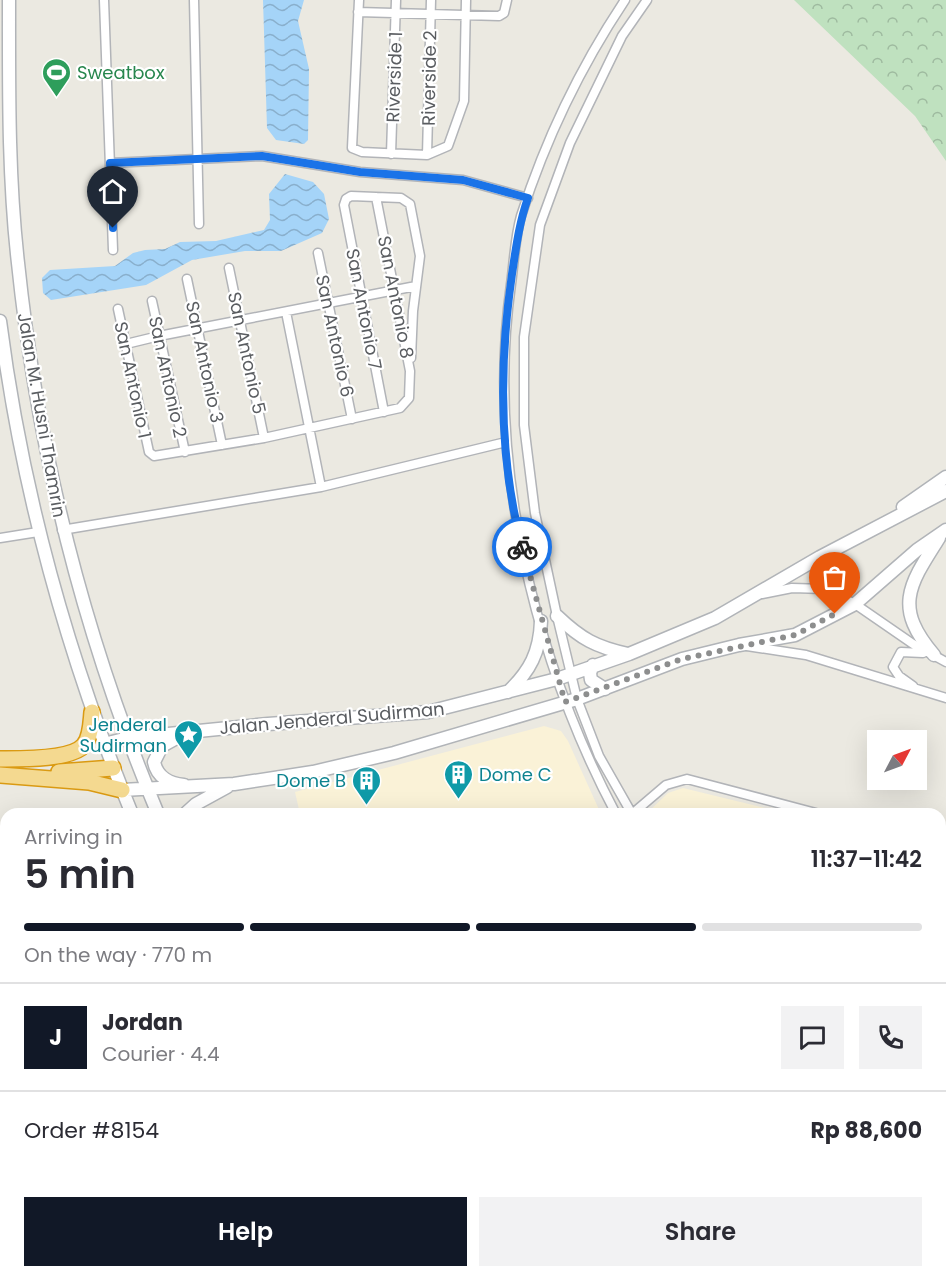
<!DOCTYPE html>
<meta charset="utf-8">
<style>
:root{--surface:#fff;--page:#f2f2f3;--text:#2b2b33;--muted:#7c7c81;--line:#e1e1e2;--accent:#111827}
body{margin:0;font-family:Poppins,sans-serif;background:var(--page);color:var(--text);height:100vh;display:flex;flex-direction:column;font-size:22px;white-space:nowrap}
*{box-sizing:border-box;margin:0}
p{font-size:20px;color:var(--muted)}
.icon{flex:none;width:33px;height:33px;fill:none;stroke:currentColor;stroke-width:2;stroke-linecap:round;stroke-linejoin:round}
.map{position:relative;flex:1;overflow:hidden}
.sheet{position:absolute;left:0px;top:808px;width:946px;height:470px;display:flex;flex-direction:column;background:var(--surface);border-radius:18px 18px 0 0;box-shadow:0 6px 24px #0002}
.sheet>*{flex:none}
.needle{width:39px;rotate:49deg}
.fabs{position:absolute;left:867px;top:730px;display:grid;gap:12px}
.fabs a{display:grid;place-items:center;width:60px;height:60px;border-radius:0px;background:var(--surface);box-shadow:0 6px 24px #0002;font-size:30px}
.pin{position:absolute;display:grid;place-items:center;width:51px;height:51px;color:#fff;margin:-62px -26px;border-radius:50% 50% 50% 0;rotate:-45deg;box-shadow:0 0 6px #0007}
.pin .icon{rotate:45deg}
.courier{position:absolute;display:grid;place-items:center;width:60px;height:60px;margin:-30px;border:4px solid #1a73e8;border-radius:50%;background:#fff;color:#222;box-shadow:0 2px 8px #0007}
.head em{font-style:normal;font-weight:600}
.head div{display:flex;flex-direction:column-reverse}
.head{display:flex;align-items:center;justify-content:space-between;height:102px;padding:0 24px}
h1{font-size:39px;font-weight:600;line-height:45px}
.bar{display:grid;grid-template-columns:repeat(4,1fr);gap:9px 6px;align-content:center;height:72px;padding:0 24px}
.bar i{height:8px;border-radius:4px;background:var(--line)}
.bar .selected{background:var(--accent)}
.bar p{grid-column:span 4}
.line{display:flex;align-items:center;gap:15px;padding:0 24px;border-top:2px solid var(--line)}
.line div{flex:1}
.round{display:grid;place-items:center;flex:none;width:63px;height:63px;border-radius:0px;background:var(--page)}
.cta{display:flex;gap:12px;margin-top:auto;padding:12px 24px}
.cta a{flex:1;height:69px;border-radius:0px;background:var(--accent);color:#fff;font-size:24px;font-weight:600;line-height:69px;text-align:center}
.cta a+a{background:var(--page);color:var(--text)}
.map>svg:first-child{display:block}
.commercial{fill:#faf2d7}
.forest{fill:url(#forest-crowns)}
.water{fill:url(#water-waves)}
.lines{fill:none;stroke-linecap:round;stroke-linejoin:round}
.street-casing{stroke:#b2b4b8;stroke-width:11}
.secondary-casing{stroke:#b1b4b8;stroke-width:15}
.highway-casing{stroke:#da9a12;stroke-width:18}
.street{stroke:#fff;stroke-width:8}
.secondary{stroke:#fff;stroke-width:12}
.highway{stroke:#f4d990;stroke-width:15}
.done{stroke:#8d8e8e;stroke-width:6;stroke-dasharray:0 10.8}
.route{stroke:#1a73e8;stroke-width:8}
.labels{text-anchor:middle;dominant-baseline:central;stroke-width:4.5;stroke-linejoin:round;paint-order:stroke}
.leisure-label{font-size:18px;fill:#27864d;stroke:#fff;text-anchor:start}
.street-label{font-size:18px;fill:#5a5d61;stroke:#fff}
.culture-label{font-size:18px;fill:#0d838f;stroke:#fff;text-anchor:end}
</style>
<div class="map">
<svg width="946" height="1277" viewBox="0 0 946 1277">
<defs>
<pattern id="forest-crowns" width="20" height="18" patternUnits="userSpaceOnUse" patternTransform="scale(1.5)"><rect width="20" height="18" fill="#bfe1bf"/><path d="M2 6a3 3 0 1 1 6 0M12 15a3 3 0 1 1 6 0" fill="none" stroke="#9eba9f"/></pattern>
<pattern id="water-waves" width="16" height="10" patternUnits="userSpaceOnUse" patternTransform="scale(1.5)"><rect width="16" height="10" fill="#a5d4f8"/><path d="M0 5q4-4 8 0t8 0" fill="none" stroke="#89afcc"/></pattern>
</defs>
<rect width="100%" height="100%" fill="#ebe9e1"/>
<path class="commercial" d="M544,726l17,5 7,10 33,73h-301l-5,-22z
M683,788l107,26h-144l22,-21z"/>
<path class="forest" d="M794,0h152v161l-31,-45z"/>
<path class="water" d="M263,0h41l-6,21 11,48 -1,71 -4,4 -28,-4 -9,-12z
M285,174l28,8 11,12 5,25 -7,14 -41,18h-36l-53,9 -46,25 -95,15 -8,-7 -1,-15 8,-8 65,-4 18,-13 12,-3 20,-1 15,-7 36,-1 48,-11 6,-10 -1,-26z
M941,863l5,2v102l-5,-6z
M615,1272h170l1,5h-169z"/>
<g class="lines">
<defs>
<path id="street" d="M104,0l9,250
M194,0l5,224
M359,0l-7,148 10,4 65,3 21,-9 16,-45 2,-101
M358,12l141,4 5,-3 3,-13
M391,154l5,-154
M427,155l4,-155
M110,163l152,-7 98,16 103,8 65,18
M318,253l34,166
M229,268l35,170
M187,279l35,166
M152,301l33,151
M118,309l31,143 5,4 110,-18 136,-30 9,-10 1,-27 -34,-174
M286,312l35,175
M126,344l33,-8 257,-50
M384,412l-40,-207 2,-6 5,-3 50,2 9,6 10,52 -7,55 -2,47
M62,530l259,-43 185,-45
M0,538l38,-6
M762,594l30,-6 33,1 30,15 58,40 33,18
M747,646l59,9 140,43
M913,686l-14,-10 -6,-9 8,-15 22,1
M616,814c-82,-155 -130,-354 -105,-530 3,-22 4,-47 10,-68 24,-75 60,-150 104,-216
M632,814l-33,-58 -22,-57 -20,-83 -22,-103 -11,-88v-88l16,-112 30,-82 52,-107 25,-36
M632,814l34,-29 21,-6 129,34
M0,961l6,13
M0,1075l6,-4
M0,1098l6,-3
M0,1165l6,9
M71,1272l3,5
M212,1272l3,5
M923,1272l2,5
M938,1272l1,5
M331,1277l7,-5"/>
<path id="secondary" d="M9,0c0,87 -1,176 9,263 20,192 66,374 140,551
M0,321c22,171 67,334 132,493
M903,507l43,-30
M557,616c24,23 39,31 71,38
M934,655c-41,-48 -25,-70 5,-117
M593,665l-3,8 1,7 14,9
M508,692c22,-21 32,-40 33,-71
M182,735l-20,11 -8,16c3,15 16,22 30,23
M104,744l24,-6 140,-14 160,-12 129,-33 72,-25 86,-36 105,-61 126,-66
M122,790l112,-6 79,-12 81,-19 183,-54 105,-40 57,-14 56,-10 60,-31 62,-54 29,-20
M185,814l11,-10 31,-17
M385,1272l4,5
M415,1272l3,5"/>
<path id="highway" d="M0,759c19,0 72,1 84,-14 7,-8 7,-23 8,-33
M59,772l54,-4
M0,775l89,7 33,8"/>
</defs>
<use href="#street" class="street-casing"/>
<use href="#secondary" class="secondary-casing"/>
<use href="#highway" class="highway-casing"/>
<use href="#street" class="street"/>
<use href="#secondary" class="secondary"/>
<use href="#highway" class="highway"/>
</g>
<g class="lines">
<path class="done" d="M522,547l43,155 117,-43 113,-24 40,-21"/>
<path class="route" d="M113,228l-3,-65 152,-7 98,16 103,8 65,18c-9,25 -12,50 -16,76 -13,90 -13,185 10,273"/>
</g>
<defs>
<symbol id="stadium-pin" viewBox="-11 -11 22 30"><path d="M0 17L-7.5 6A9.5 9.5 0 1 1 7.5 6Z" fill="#2e9e5b" stroke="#fff"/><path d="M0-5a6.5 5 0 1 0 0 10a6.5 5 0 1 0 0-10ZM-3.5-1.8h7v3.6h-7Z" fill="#fff"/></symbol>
<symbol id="sight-pin" viewBox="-11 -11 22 30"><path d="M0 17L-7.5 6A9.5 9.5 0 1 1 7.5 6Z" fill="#0f9aa8" stroke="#fff"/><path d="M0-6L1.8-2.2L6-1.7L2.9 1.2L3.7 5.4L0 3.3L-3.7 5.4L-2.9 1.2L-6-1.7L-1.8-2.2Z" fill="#fff"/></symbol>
<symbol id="building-pin" viewBox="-11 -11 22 30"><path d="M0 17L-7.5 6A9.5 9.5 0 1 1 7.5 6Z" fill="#0f9aa8" stroke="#fff"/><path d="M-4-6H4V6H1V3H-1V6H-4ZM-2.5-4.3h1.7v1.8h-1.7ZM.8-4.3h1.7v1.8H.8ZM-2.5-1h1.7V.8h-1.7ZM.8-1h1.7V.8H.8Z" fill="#fff"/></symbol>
</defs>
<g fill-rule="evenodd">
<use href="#stadium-pin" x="40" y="56" width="33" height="45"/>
<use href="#sight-pin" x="172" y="718" width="33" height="45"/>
<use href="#building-pin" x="442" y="758" width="33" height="45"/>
<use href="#building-pin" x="350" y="764" width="33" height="45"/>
</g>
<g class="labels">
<g class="leisure-label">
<text x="77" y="72">Sweatbox</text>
</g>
<g class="street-label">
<text transform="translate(394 77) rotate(-88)">Riverside 1</text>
<text transform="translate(429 78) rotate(-89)">Riverside 2</text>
<text transform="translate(396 297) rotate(79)">San Antonio 8</text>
<text transform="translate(364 309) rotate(79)">San Antonio 7</text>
<text transform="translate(335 336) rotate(78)">San Antonio 6</text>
<text transform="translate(247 353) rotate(78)">San Antonio 5</text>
<text transform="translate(205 362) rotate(78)">San Antonio 3</text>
<text transform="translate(168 377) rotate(78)">San Antonio 2</text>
<text transform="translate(133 380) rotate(78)">San Antonio 1</text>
<text transform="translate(42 415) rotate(80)">Jalan M. Husni Thamrin</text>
<text transform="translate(332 718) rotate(-5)">Jalan Jenderal Sudirman</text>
</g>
<g class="culture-label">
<text x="167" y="724">Jenderal<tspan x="167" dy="21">Sudirman</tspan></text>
<text x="479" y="774" text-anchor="start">Dome C</text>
<text x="346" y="780">Dome B</text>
</g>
</g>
</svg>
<div class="fabs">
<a><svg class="needle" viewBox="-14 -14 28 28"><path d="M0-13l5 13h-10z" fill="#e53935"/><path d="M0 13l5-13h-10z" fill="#7c7c81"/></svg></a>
</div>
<div class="pin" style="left:835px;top:614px;background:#ea580c"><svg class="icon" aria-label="bag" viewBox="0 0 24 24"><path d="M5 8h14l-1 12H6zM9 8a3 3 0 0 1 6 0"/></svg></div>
<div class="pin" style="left:113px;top:228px;background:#1f2937"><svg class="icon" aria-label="home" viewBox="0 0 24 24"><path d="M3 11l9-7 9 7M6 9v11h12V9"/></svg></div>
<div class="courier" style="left:522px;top:547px"><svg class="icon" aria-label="bike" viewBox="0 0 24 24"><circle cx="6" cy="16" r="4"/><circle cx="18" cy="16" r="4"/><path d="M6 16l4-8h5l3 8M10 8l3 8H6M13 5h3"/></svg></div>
<section class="sheet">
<div class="head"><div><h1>5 min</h1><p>Arriving in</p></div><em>11:37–11:42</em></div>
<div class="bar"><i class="selected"></i><i class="selected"></i><i class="selected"></i><i></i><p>On the way · 770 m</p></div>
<div class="line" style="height:108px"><b class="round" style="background:var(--accent);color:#fff">J</b><div><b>Jordan</b><p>Courier · 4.4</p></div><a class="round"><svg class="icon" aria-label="chat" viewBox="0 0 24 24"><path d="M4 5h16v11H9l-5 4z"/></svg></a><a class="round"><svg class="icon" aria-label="phone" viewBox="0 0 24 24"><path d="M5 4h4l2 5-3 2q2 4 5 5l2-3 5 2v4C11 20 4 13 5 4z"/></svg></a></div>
<div class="line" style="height:78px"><div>Order #8154</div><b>Rp 88,600</b></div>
<div class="cta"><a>Help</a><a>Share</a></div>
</section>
</div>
